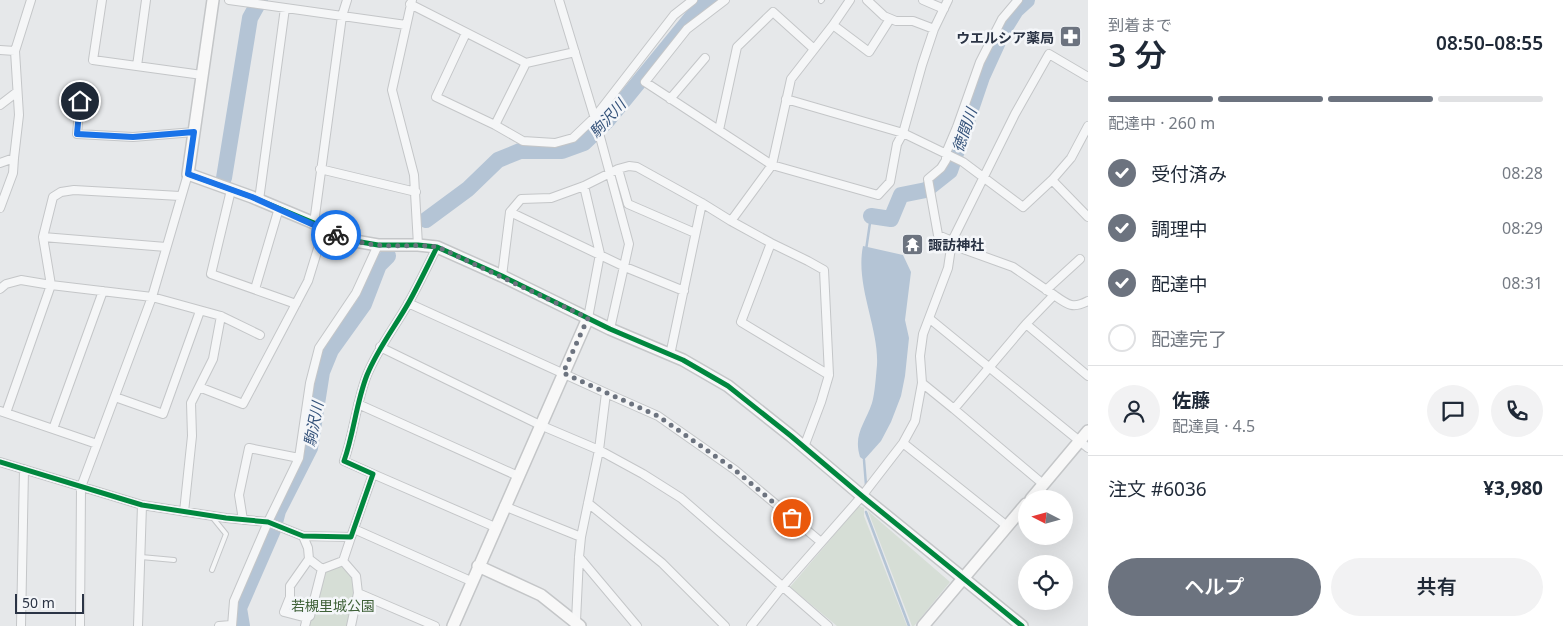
<!DOCTYPE html>
<html lang="ja">
<meta charset="utf-8">
<style>
:root{--surface:#fff;--page:#f2f2f3;--text:#1f2937;--muted:#747a83;--line:#e0e1e3;--accent:#6c737f}
body{margin:0;font-family:"Noto Sans","Noto Sans JP",sans-serif;background:var(--page);color:var(--text);height:100vh;display:flex;flex-direction:column;font-size:19px;white-space:nowrap}
*{box-sizing:border-box;margin:0}
p{font-size:16px;color:var(--muted)}
.icon{flex:none;width:28px;height:28px;fill:none;stroke:currentColor;stroke-width:2;stroke-linecap:round;stroke-linejoin:round}
.map{position:relative;flex:1;overflow:hidden}
.details{display:flex;flex-direction:column;background:var(--surface);width:475px}
.details>*{flex:none}
.needle{width:32px;rotate:276deg}
.tools{position:absolute;left:1018px;top:490px;display:grid;gap:10px}
.tools a{display:grid;place-items:center;width:55px;height:55px;border-radius:50%;background:var(--surface);box-shadow:0 5px 20px #0002;font-size:25px}
.scale{position:absolute;left:15px;bottom:12px;width:69px;box-sizing:border-box;padding-left:5px;border:2px solid #2b3445;border-top:0;font-size:14px;line-height:18px;white-space:nowrap;color:#2b3445;-webkit-text-stroke:4px #f4f6f9;paint-order:stroke}
.pin{position:absolute;display:grid;place-items:center;width:42px;height:42px;color:#fff;margin:-21px;border:2px solid #fff;border-radius:50%;box-shadow:0 1px 5px #0007}
.courier{position:absolute;display:grid;place-items:center;width:50px;height:50px;margin:-25px;border:4px solid #1a73e8;border-radius:50%;background:#fff;color:#222;box-shadow:0 1px 6px #0007}
.summary em{font-style:normal;font-weight:600}
.summary div{display:flex;flex-direction:column-reverse}
.summary{display:flex;align-items:center;justify-content:space-between;height:85px;padding:0 20px}
h1{font-size:32px;font-weight:600;line-height:38px}
.bar{display:grid;grid-template-columns:repeat(4,1fr);gap:8px 5px;align-content:center;height:60px;padding:0 20px}
.bar i{height:6px;border-radius:4px;background:var(--line)}
.bar .active{background:var(--accent)}
.bar p{grid-column:span 4}
.line{display:flex;align-items:center;gap:12px;padding:0 20px;border-top:1px solid var(--line)}
.line div{flex:1}
.round{display:grid;place-items:center;flex:none;width:52px;height:52px;border-radius:26px;background:var(--page)}
ol{padding:0 20px;list-style:none}
li{display:flex;align-items:center;gap:15px;height:55px}
li p{margin-inline-start:auto}
li .icon{padding:5px;border-radius:50%;background:var(--accent);color:#fff;stroke-width:4}
li:last-child{color:var(--muted)}
li i{width:28px;height:28px;border:2px solid var(--line);border-radius:50%}
.button{display:flex;gap:10px;margin-top:auto;padding:10px 20px}
.button a{flex:1;height:58px;border-radius:30px;background:var(--accent);color:#fff;font-size:20px;font-weight:600;line-height:58px;text-align:center}
.button a+a{background:var(--page);color:var(--text)}
main{display:flex;flex:1;min-height:0}
.map>svg:first-child{display:block}
.green{fill:#d6ded6}
.water{fill:#b4c4d5}
.lines{fill:none;stroke-linecap:round;stroke-linejoin:round}
.stream{stroke:#b4c4d5;stroke-width:2.5}
.river{stroke:#b4c4d5;stroke-width:16}
.lane-casing{stroke:#c4c6c8;stroke-width:6}
.street-casing{stroke:#c4c6c8;stroke-width:10}
.secondary-casing{stroke:#c4c6c8;stroke-width:14}
.lane{stroke:#f5f6f7;stroke-width:4}
.street{stroke:#f5f6f7;stroke-width:8}
.secondary{stroke:#f8f8f8;stroke-width:11}
.cycleway-casing{stroke:#f4f6f9;stroke-width:8}
.cycleway{stroke:#00873e;stroke-width:5}
.done{stroke:#6c737f;stroke-width:5;stroke-dasharray:0 9}
.route{stroke:#1a73e8;stroke-width:6}
.labels{text-anchor:middle;dominant-baseline:central;stroke-width:5;stroke-linejoin:round;paint-order:stroke}
.poi-label{font-size:14px;font-weight:bold;fill:#2b3445;stroke:#f4f6f9;text-anchor:end}
.park-label{font-size:14px;fill:#3f6138;stroke:#f4f6f9}
.water-label{font-size:15px;font-style:italic;fill:#34527a;stroke:#f4f6f9}
</style>
<main>
<div class="map">
<svg width="1088" height="626" viewBox="0 0 1088 626">
<rect width="100%" height="100%" fill="#e6e8ea"/>
<path class="green" d="M859,506l5,2v8l43,110h-70l-47,-39z
M868,511l82,71 -36,44h-2z
M339,564l14,11 2,20 -6,31h-42l15,-57z"/>
<path class="water" d="M863,246l40,9 8,17 -6,48 4,18 -4,38 -4,20 -10,26 -10,19 -17,19 -4,-3c-7,-23 5,-33 12,-54 3,-10 4,-28 5,-38 2,-37 -22,-80 -14,-119z"/>
<g class="lines">
<path class="stream" d="M866,250l5,-34
M864,460l2,25
M866,512l43,114"/>
<path class="river" d="M224,178l26,-160 10,-18
M871,216l20,3 10,-24 25,-5 24,-19 32,-94 21,-46 13,-21 11,-10
M426,220l42,-31 30,-29 22,-9h42l22,-8 23,-22 89,-109 15,-12
M242,626l-3,-18 34,-78 5,-19 32,-63 12,-76 9,-22 33,-46 15,-39 9,-9"/>
<defs>
<path id="lane" d="M821,1l1,-1
M141,557l33,3
M212,570l14,-36 -13,-16"/>
<path id="street" d="M102,0l-9,60 109,15
M229,0l177,25
M412,0l-20,90 22,85 4,70
M559,0l37,122 33,122 -19,85
M725,0l-38,29 -42,53 127,83 106,30 12,-13 7,-38 6,-11 19,-68 12,-36 14,-29
M867,0l17,16 12,5h17l21,8
M923,0l21,9
M410,4l116,59 49,-11
M833,25l36,27 21,-33
M466,33l-30,64 59,28 31,-62
M0,50l15,1
M137,66l9,-66
M1088,77l-39,-23 -34,60 -63,127 -4,27 -25,66 -3,22 2,27 32,26 72,-85 28,-29c14,10 19,14 34,6
M670,99l35,-41
M786,99l117,34 60,29 60,45 29,-27 19,-22 17,-32
M80,101l-3,33 56,3 61,-5
M0,105l17,-13
M495,125l28,16 32,2 18,-5 22,-21 79,-102 19,-15
M719,130l18,-83 36,-35 41,37
M0,163l14,-5
M320,169l96,23
M618,169l10,35 67,29
M1052,180l36,37
M584,186l16,68 -12,64
M231,190l-20,84 85,30
M259,200l26,-192
M0,208l13,-35 1,-15 5,-43 -4,-64 16,-51
M510,212l115,55 59,24
M731,221l41,-56 19,-86 42,-54 17,-25
M314,223l28,-207 5,-16
M43,237l123,10
M952,241l-14,-6 -10,-56 13,-11 5,-8v-7l11,-26 23,-65 22,-43 16,-19
M771,243l-30,79 88,53
M952,245l61,22 41,28
M502,276l8,-64 11,-13 30,-1 33,-12 34,-17 11,-3 8,1 65,36 29,18 40,22 37,18 16,9 5,105 -8,27 -17,45
M0,289l6,-5 15,-4 30,5 101,12 69,19 39,19
M255,289l24,-81
M1046,290l34,-31
M408,303l198,90
M930,319l158,129
M1026,324l62,52
M380,347l160,78 59,25 44,24 38,24 147,128
M670,355l32,-152
M199,387l44,17 65,-123 16,-52
M115,397l48,17 37,-103
M358,404l160,72
M954,409l89,75
M0,411l97,33
M6,413l45,-128 -8,-48 10,-40 8,-5 13,-2 106,6
M53,429l50,-138
M903,443l104,83
M299,458l11,-75 9,-35 37,-55 22,-48
M0,462l142,43 84,13 42,4 35,14 48,1 22,-63 -29,-13c10,-28 12,-58 23,-86 11,-27 28,-48 42,-73 10,-18 19,-37 28,-55
M373,474l122,53
M588,503l74,60 63,63
M504,506l77,31
M184,512l8,-76 -1,-33 22,-44 8,-43
M354,529l119,53
M303,536l5,12 1,11 -19,27v11l-6,15 23,6
M351,537l-8,24 13,15 2,17
M579,557l58,69
M322,569l21,-8
M576,621l3,-64 2,-20 18,-87 7,-57 52,23 77,54 86,72
M21,626l3,-157
M80,626l1,-139 71,-190 36,-123
M138,626l4,-121
M219,626l12,-1
M232,626l2,-25 34,-79 31,-64 -50,-10 -10,47 4,25
M305,626l2,-8 3,-2 12,-47 -13,-10
M351,626l7,-33 77,33
M751,626l31,-39 80,-91 41,-53 12,-22 7,-38"/>
<path id="secondary" d="M213,0l-25,174 64,23 62,26 18,10 23,8 23,4h40l19,2 65,29 108,53 73,31 45,26 63,50 71,60 160,130
M1031,499l57,-68
M478,566l63,29 39,31
M453,626l135,-308
M923,626l103,-122"/>
</defs>
<use href="#lane" class="lane-casing"/>
<use href="#street" class="street-casing"/>
<use href="#secondary" class="secondary-casing"/>
<use href="#lane" class="lane"/>
<use href="#street" class="street"/>
<use href="#secondary" class="secondary"/>
<defs>
<path id="cycleway" d="M188,174l64,23 62,26 18,10 23,8 23,4h40l19,2 65,29 108,53 73,31 45,26 63,50 71,60 160,130
M0,462l142,43 84,13 42,4 35,14 48,1 22,-63 -29,-13c10,-28 12,-58 23,-86 11,-27 28,-48 42,-73 10,-18 19,-37 28,-55"/>
</defs>
<use href="#cycleway" class="cycleway-casing"/>
<use href="#cycleway" class="cycleway"/>
</g>
<g class="lines">
<path class="done" d="M336,235c14,4 28,9 42,10 20,2 40,-1 60,2l150,71 -25,55 95,43 77,54 57,48"/>
<path class="route" d="M80,101l-3,33 56,3 61,-5 -6,42 64,23 84,38"/>
</g>
<defs>
<symbol id="pharmacy-square" viewBox="-11 -11 22 22"><rect x="-9" y="-9" width="18" height="18" rx="4" fill="#6c737f" stroke="#f4f6f9"/><path d="M-2-6h4v4h4v4h-4v4h-4v-4h-4v-4h4Z" fill="#fff"/></symbol>
<symbol id="temple-square" viewBox="-11 -11 22 22"><rect x="-9" y="-9" width="18" height="18" rx="4" fill="#6c737f" stroke="#f4f6f9"/><path d="M0-6L5-2H3V0L6.5 2.5H4V6H1.5V3h-3V6H-4V2.5H-6.5L-3 0V-2H-5Z" fill="#fff"/></symbol>
</defs>
<g fill-rule="evenodd">
<use href="#pharmacy-square" x="1058" y="24" width="25" height="25"/>
<use href="#temple-square" x="900" y="232" width="25" height="25"/>
</g>
<g class="labels">
<g class="poi-label">
<text x="1054" y="37">ウエルシア薬局</text>
<text x="928" y="244" text-anchor="start">諏訪神社</text>
</g>
<g class="park-label">
<text x="333" y="605">若槻里城公園</text>
</g>
<g class="water-label">
<text transform="translate(607 118) rotate(-48)">駒沢川</text>
<text transform="translate(964 130) rotate(-71)">徳間川</text>
<text transform="translate(313 424) rotate(-79)">駒沢川</text>
</g>
</g>
</svg>
<div class="tools">
<a><svg class="needle" viewBox="-14 -14 28 28"><path d="M0-13l5 13h-10z" fill="#e53935"/><path d="M0 13l5-13h-10z" fill="#747a83"/></svg></a>
<a><svg class="icon" aria-label="locate" viewBox="0 0 24 24"><circle cx="12" cy="12" r="6"/><path d="M12 2v4M12 18v4M2 12h4M18 12h4"/></svg></a>
</div>
<div class="scale">50 m</div>
<div class="pin" style="left:792px;top:518px;background:#ea580c"><svg class="icon" aria-label="bag" viewBox="0 0 24 24"><path d="M5 8h14l-1 12H6zM9 8a3 3 0 0 1 6 0"/></svg></div>
<div class="pin" style="left:80px;top:101px;background:#1f2937"><svg class="icon" aria-label="home" viewBox="0 0 24 24"><path d="M3 11l9-7 9 7M6 9v11h12V9"/></svg></div>
<div class="courier" style="left:336px;top:235px"><svg class="icon" aria-label="bike" viewBox="0 0 24 24"><circle cx="6" cy="16" r="4"/><circle cx="18" cy="16" r="4"/><path d="M6 16l4-8h5l3 8M10 8l3 8H6M13 5h3"/></svg></div>
</div>
<section class="details">
<div class="summary"><div><h1>3 分</h1><p>到着まで</p></div><em>08:50–08:55</em></div>
<div class="bar"><i class="active"></i><i class="active"></i><i class="active"></i><i></i><p>配達中 · 260 m</p></div>
<ol>
<li><svg class="icon" aria-label="check" viewBox="0 0 24 24"><path d="M5 12l5 5 9-10"/></svg>受付済み<p>08:28</p></li>
<li><svg class="icon" aria-label="check" viewBox="0 0 24 24"><path d="M5 12l5 5 9-10"/></svg>調理中<p>08:29</p></li>
<li><svg class="icon" aria-label="check" viewBox="0 0 24 24"><path d="M5 12l5 5 9-10"/></svg>配達中<p>08:31</p></li>
<li><i></i>配達完了</li>
</ol>
<div class="line" style="height:90px"><a class="round"><svg class="icon" aria-label="person" viewBox="0 0 24 24"><circle cx="12" cy="8" r="4"/><path d="M4 21q1-7 8-7t8 7"/></svg></a><div><b>佐藤</b><p>配達員 · 4.5</p></div><a class="round"><svg class="icon" aria-label="chat" viewBox="0 0 24 24"><path d="M4 5h16v11H9l-5 4z"/></svg></a><a class="round"><svg class="icon" aria-label="phone" viewBox="0 0 24 24"><path d="M5 4h4l2 5-3 2q2 4 5 5l2-3 5 2v4C11 20 4 13 5 4z"/></svg></a></div>
<div class="line" style="height:65px"><div>注文 #6036</div><b>¥3,980</b></div>
<div class="button"><a>ヘルプ</a><a>共有</a></div>
</section>
</main>
